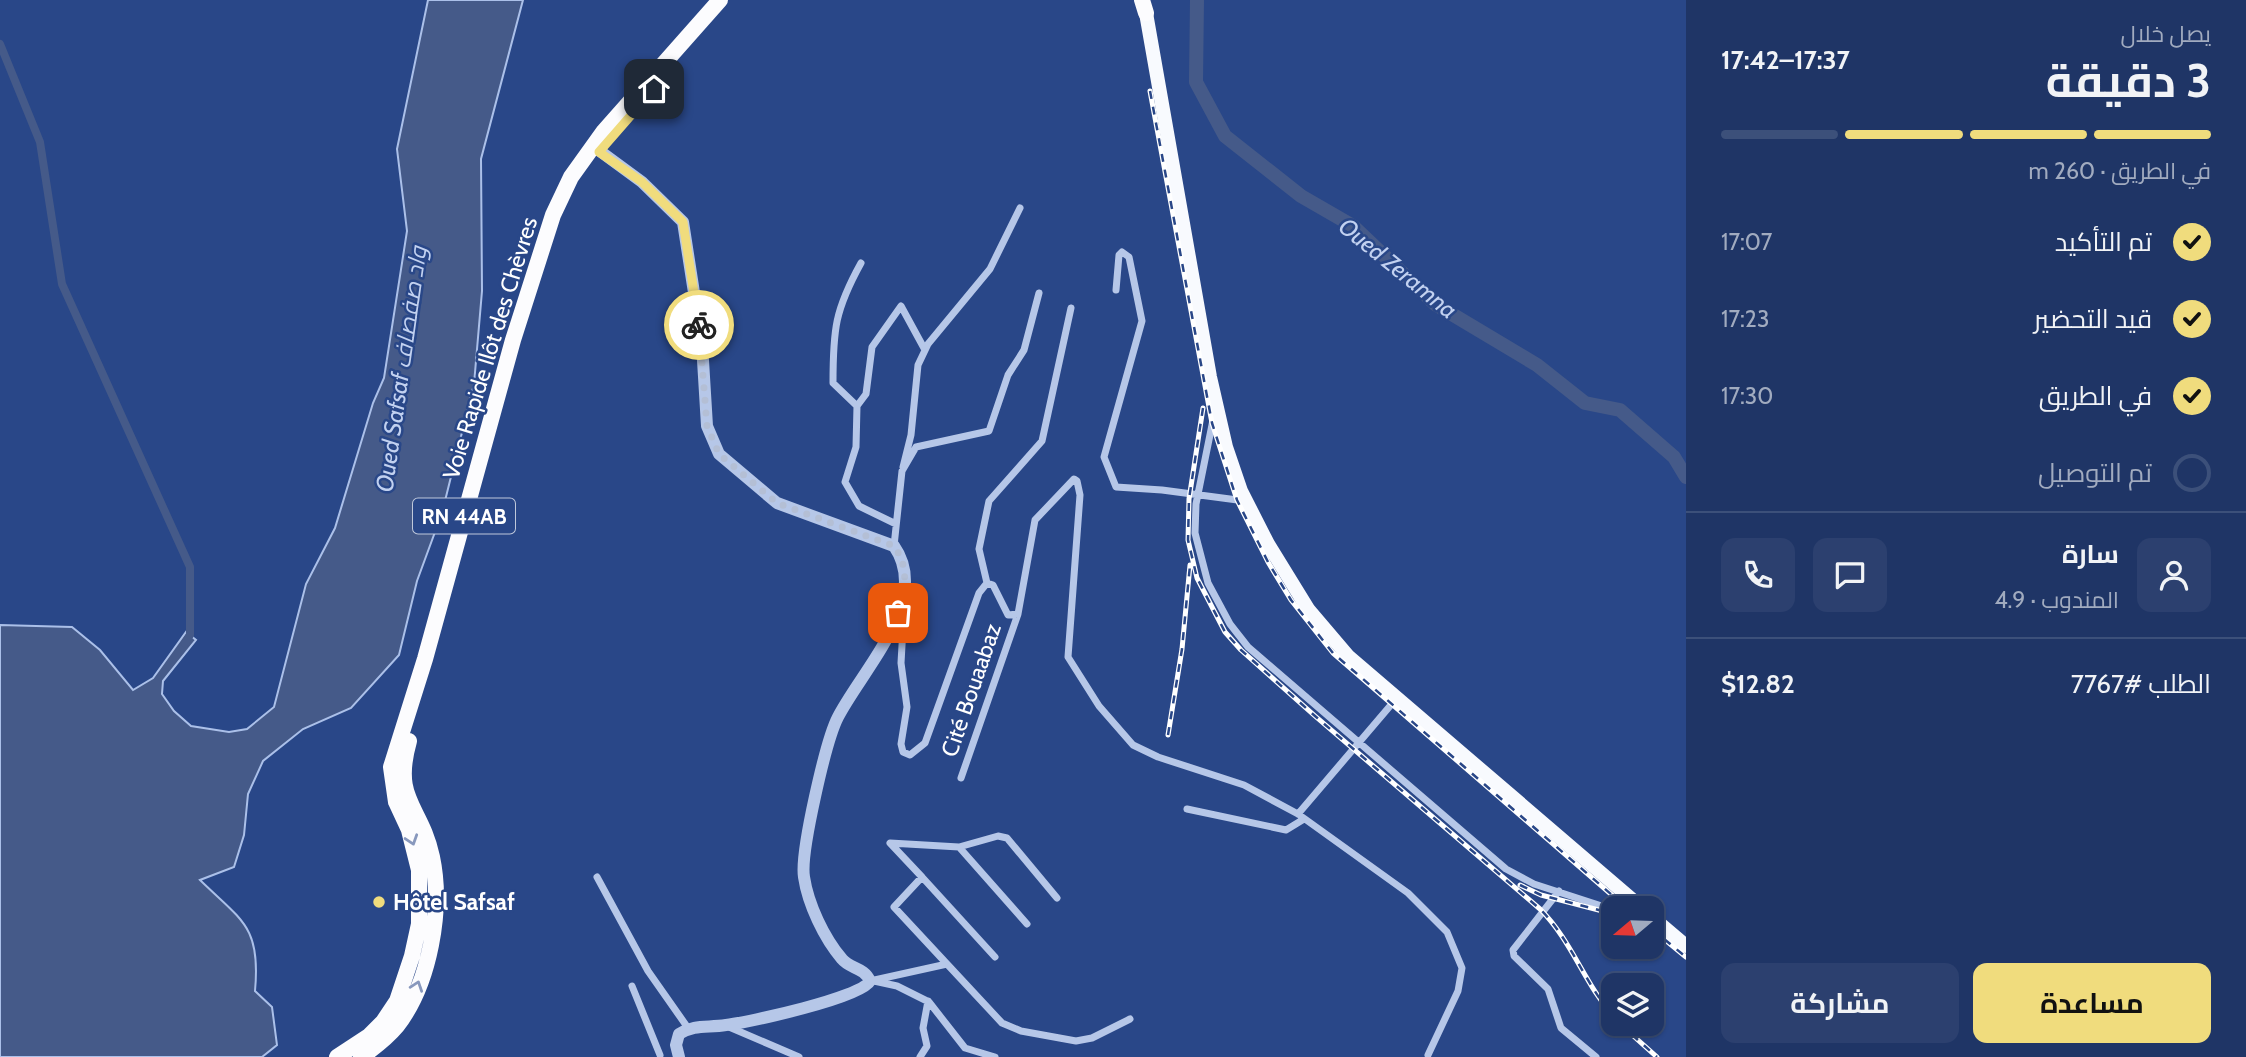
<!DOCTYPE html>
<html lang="ar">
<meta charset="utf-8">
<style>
:root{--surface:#1f3566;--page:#2c406f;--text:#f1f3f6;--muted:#a1abbf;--line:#3c507a;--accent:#f0dc7d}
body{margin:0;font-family:Cabin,Cairo,sans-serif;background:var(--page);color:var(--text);direction:rtl;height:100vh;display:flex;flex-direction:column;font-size:26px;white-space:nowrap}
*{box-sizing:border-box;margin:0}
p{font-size:23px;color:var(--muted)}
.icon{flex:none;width:38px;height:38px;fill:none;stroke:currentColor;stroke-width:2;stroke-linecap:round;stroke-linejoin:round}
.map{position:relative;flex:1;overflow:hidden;direction:ltr}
.drawer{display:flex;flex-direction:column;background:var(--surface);width:560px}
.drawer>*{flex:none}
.needle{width:46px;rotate:251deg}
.buttons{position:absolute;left:1601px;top:896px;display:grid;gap:14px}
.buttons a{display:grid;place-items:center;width:63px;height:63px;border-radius:14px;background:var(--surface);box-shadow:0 2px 5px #0004,0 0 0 2px var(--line);font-size:35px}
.pin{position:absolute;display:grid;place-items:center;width:60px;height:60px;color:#fff;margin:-30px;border-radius:14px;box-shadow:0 4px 10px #0006}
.courier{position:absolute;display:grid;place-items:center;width:70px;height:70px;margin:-35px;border:5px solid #f0dc7d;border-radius:50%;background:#fff;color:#222;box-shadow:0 2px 9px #0007}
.summary em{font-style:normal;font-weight:700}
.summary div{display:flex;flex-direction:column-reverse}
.summary{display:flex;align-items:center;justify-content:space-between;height:119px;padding:0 35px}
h1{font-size:46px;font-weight:700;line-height:52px}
.bar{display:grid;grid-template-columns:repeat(4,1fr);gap:10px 7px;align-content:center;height:84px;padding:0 35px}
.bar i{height:9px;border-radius:5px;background:var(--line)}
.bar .on{background:var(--accent)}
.bar p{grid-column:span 4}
.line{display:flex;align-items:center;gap:18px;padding:0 35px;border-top:2px solid var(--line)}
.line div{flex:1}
.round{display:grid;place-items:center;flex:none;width:74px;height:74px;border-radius:14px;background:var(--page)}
ol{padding:0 35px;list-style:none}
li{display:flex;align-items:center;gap:21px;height:77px}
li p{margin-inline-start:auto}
li .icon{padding:7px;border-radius:50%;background:var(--accent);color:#111;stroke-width:4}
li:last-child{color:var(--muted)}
li i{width:38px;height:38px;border:4px solid var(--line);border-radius:50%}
.cta{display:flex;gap:14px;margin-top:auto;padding:14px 35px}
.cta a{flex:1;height:80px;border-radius:14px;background:var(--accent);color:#111;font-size:28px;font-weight:700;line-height:80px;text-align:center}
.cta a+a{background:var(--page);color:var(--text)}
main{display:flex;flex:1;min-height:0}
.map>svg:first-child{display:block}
.water{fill:#455a89;stroke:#abc0e9;stroke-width:2}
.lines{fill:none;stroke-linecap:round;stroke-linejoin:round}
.canal{stroke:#455a89;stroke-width:8}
.river{stroke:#455a89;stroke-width:14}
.minor{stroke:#b6c7e8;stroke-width:7}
.tertiary{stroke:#b6c7e8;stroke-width:12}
.primary{stroke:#f8fafe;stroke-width:14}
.trunk{stroke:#fcfcfe;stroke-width:16}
.rail-casing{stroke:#fff;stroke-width:5}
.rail{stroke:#294788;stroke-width:2.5;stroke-dasharray:8;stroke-linecap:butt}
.oneway{stroke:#8898bd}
.done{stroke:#b4bfd5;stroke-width:7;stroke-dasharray:0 12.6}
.route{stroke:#f0dc7d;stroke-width:9}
.poi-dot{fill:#f0dc7d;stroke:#294788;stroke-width:2.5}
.labels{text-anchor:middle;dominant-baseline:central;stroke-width:5;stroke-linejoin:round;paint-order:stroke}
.shield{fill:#294788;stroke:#bfc8db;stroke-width:2}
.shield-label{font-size:21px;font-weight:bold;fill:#fff}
.street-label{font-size:23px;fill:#fff;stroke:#294788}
.poi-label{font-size:23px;font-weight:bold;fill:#fff;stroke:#294788;text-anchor:start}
.water-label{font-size:24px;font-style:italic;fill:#c2d1f0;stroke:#294788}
</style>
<main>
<section class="drawer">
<div class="summary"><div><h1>3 دقيقة</h1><p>يصل خلال</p></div><em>17:37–17:42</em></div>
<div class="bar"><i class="on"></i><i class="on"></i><i class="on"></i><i></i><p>في الطريق · 260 m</p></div>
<ol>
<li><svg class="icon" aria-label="check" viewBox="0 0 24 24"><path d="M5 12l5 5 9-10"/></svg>تم التأكيد<p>17:07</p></li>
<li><svg class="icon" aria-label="check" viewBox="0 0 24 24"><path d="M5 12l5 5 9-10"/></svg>قيد التحضير<p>17:23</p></li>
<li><svg class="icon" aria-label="check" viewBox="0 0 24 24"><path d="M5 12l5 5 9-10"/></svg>في الطريق<p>17:30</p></li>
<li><i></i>تم التوصيل</li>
</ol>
<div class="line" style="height:126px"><a class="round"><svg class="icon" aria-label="person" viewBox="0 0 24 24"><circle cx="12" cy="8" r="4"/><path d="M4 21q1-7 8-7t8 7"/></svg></a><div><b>سارة</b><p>المندوب · 4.9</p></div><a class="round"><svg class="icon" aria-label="chat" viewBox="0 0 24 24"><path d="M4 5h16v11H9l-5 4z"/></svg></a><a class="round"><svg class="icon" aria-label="phone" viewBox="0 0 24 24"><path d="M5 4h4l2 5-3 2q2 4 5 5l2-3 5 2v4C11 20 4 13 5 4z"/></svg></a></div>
<div class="line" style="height:91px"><div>الطلب #7767</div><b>$12.82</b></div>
<div class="cta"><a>مساعدة</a><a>مشاركة</a></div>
</section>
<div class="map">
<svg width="1686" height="1057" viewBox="0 0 1686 1057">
<rect width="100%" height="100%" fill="#294788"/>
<path class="water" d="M428,0h95l-42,159 1,132 -8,93 -32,129 -25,68 -18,74 -48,53 -48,21 -40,32 -15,33 -4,41 -10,32 -34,13c42,41 61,46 55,111l17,16 5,38 -15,12h-262v-432l72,2 28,23 33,40 20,-12 33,-46 10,8 -33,41 -1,13 12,17 17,15 38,6 18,-3 27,-22 32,-123 29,-56 38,-125 11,-25 23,-147 -10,-82z"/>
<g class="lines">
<path class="canal" d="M0,44l40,98 22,142 128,283v68l-5,8"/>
<path class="river" d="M1197,0l-1,82 29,54 76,60 52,30 82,78 102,61 48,38 35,7 54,47 12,20"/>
<path class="minor" d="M1116,290l3,-35 3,-3 7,5 13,64 -38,136 12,30 46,3 83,11
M857,406l-24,-23c0,-54 2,-73 28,-120
M1215,410l-19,94 -1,29 13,50 22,41 18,23 258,222 28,15 80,26
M903,467l8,-32 7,-70 10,-21 62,-75 30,-61
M896,524l-37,-18 -14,-24 11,-35 1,-41 9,-12 6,-47 29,-41 24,44
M894,546l8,-75 14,-24 73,-16 19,-56 16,-25 15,-57
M987,583l-8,-34 10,-48 53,-60 29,-133
M904,610l-3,53 6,44 -6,37 2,8 7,3 15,-12 54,-150 8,-10 6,2 15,30 10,-1 17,-94 39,-41 3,2 3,14 -12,162 31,49 34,39 25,12 86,28 54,29 110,79 39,39 15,36 -4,23 -30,64
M961,778l57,-164
M1187,809l99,21 18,-11
M1298,814l98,-115
M959,847l39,-11 9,2 50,60
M597,877l51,94 40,57
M922,877l73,80
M1559,891l-46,59 1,6 34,33 13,39 35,29
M947,964l55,59 19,8 55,10 16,-3 38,-19
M870,981l77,-17 -53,-57 28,-30 -32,-34 69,4 68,77
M874,981l23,5 32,16 36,46 30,9
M632,986l28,69
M729,1027l70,30
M920,1057l7,-11 -4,-18 5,-27"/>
<path class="tertiary" d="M593,146l49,36 41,40 19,122 5,82 12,28 58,49 117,43c38,54 -32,124 -56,171 -12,23 -38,136 -34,160 4,27 20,61 38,82 8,10 22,8 28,22 -9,17 -121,41 -144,44 -19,3 -31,-1 -47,9l-3,11 3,12"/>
<path class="primary" d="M1146,13l64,364 16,70 15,44 27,53 40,65 40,47 294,252
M1652,917l34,29"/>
<path class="trunk" d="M1142,0l4,13
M337,1057l32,-21 14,-14 14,-21 15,-45 7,-32v-54l-10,-40 -13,-28 -5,-35 34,-108 88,-319 40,-125 18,-38 33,-46 116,-131
M361,1057c13,-9 26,-19 36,-31 33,-43 46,-117 35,-169 -11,-52 -40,-56 -23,-116"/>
<defs>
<path id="rail" d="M1150,91l62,332 25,77 31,62 23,38 42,53 294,255
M1203,408l-14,91 -1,41 9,38 28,54 16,18 74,66 225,193c32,32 44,74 74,108
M1168,735l14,-86 8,-84
M1520,885l21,10 73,19
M1652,929l34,28
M1620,1024l37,33"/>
</defs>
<use href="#rail" class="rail-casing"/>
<use href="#rail" class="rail"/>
</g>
<defs><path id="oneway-chevron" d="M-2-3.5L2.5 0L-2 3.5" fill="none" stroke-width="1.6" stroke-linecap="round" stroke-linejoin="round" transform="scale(1.75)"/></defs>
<g class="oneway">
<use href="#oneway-chevron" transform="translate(412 840) rotate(72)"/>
<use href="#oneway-chevron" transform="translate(417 986) rotate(-71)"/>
</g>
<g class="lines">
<path class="done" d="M699,325l8,101 12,28 58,49 117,43c16,23 11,42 4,67"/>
<path class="route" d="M654,89l-55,63 43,30 41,40 16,103"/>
</g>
<circle class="poi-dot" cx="379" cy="902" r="7"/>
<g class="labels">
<rect class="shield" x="413" y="498.5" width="102" height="35" rx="5"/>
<g class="shield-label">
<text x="464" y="516">RN 44AB</text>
</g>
<g class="street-label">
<text transform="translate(490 348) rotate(-73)">Voie Rapide Ilôt des Chèvres</text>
<text transform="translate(971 690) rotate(-71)">Cité Bouaabaz</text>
</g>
<g class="poi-label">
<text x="393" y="902">Hôtel Safsaf</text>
</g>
<g class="water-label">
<text transform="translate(1398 268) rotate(39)">Oued Zeramna</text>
<text transform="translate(401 369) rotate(-82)">Oued Safsaf واد صفصاف</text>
</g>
</g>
</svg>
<div class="buttons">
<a><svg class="needle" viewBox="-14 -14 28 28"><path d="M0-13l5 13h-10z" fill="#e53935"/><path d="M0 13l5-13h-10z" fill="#a1abbf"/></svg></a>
<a><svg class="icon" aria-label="layers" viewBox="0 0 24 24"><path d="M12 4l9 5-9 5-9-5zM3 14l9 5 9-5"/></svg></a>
</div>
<div class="pin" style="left:898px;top:613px;background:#ea580c"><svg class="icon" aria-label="bag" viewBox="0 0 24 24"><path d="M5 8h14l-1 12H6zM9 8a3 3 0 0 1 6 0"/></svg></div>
<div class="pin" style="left:654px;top:89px;background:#1f2937"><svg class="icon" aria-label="home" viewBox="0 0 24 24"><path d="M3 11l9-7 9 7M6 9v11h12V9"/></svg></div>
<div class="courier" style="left:699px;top:325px"><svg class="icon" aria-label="bike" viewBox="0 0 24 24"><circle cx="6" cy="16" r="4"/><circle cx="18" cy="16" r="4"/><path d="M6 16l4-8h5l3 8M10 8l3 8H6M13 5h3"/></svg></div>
</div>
</main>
